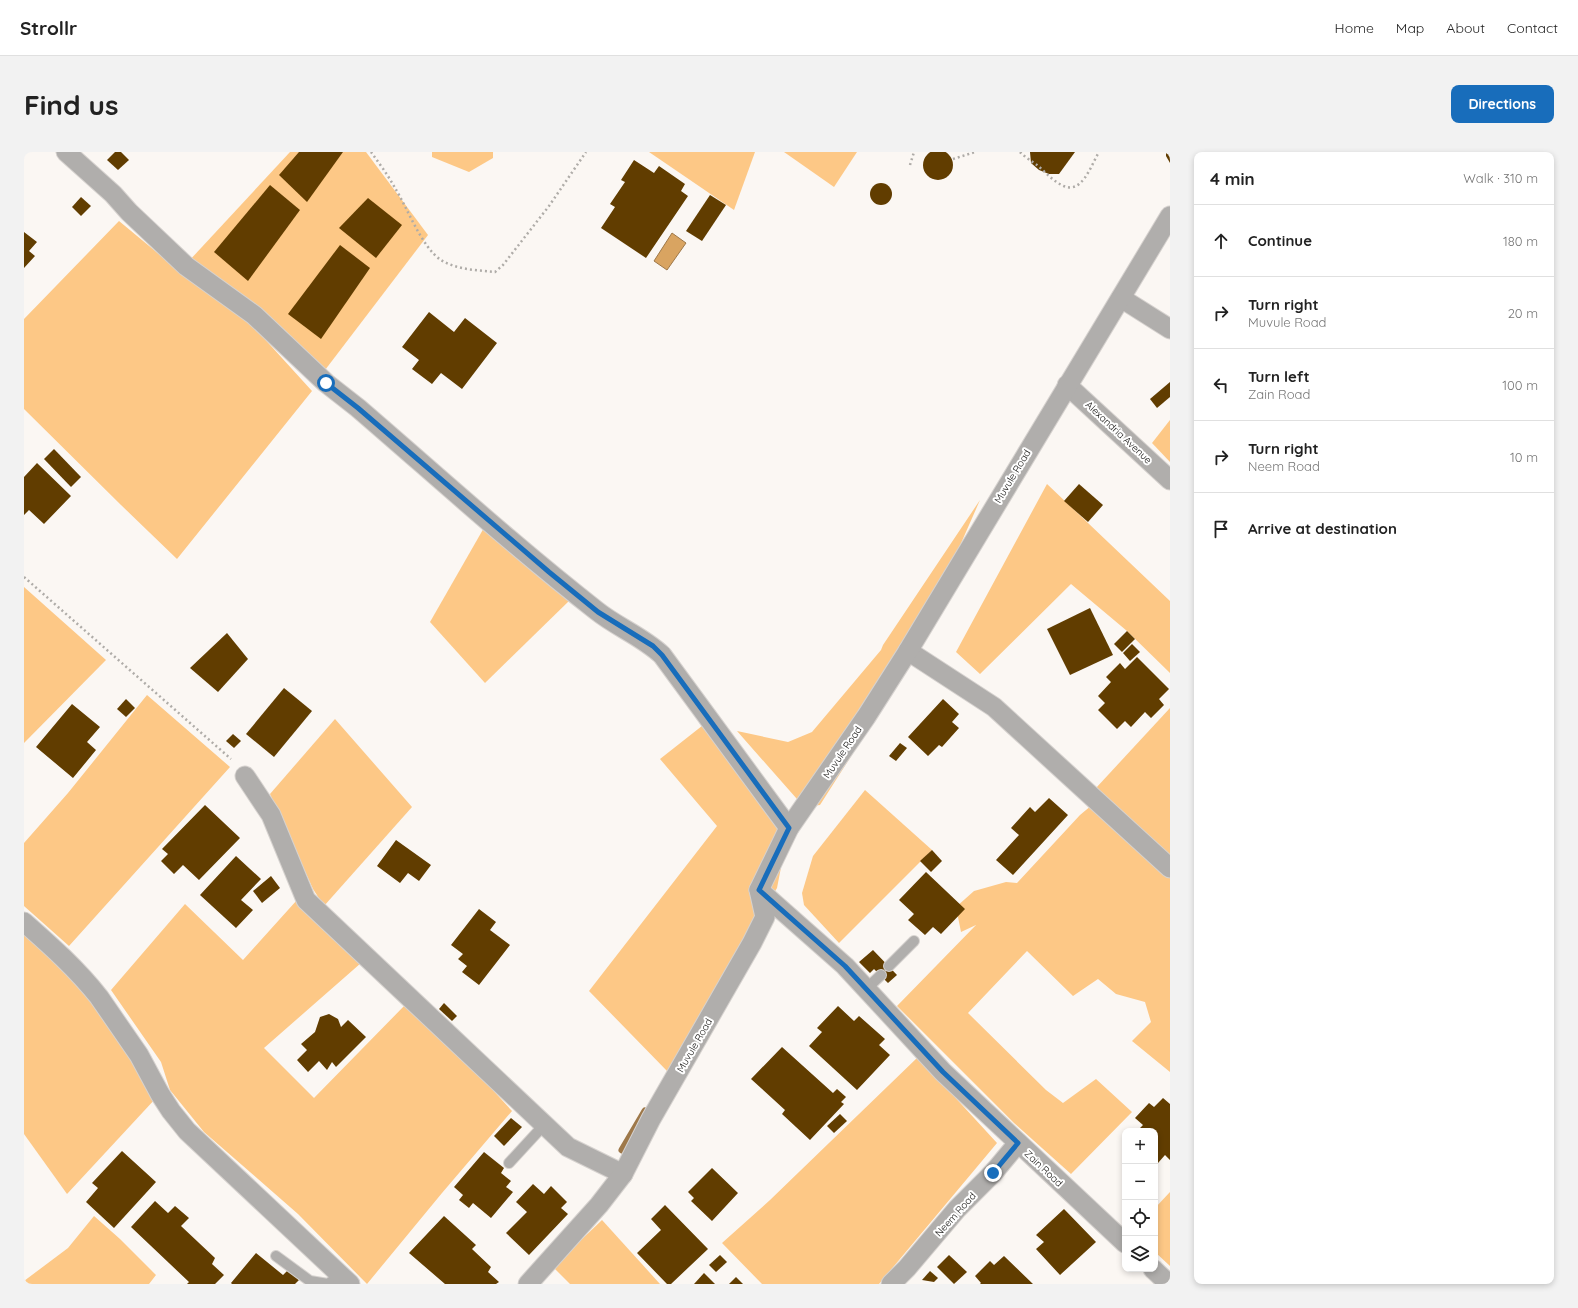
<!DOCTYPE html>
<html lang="en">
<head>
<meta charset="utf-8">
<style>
	body { margin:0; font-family:Quicksand,sans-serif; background:#f2f2f2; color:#222 }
	.controls { position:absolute; right:12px; bottom:12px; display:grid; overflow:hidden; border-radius:8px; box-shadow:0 2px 6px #0003 }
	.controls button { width:36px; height:36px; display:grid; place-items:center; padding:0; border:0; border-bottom:1px solid #e0e0e0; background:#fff; color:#222; font:20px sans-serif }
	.stop { position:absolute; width:12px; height:12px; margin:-9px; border:3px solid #186dbb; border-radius:50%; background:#fff }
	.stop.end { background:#186dbb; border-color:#fff; box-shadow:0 1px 4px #0008 }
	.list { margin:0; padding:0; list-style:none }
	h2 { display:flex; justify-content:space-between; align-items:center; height:52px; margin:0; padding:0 16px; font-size:17px }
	h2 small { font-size:13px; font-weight:400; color:#767676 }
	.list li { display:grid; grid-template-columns:26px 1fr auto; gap:12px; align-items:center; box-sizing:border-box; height:72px; padding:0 16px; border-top:1px solid #e0e0e0 }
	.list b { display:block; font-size:15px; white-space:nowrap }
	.list p { margin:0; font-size:13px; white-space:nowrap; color:#767676 }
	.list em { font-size:13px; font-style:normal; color:#767676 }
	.icon { flex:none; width:22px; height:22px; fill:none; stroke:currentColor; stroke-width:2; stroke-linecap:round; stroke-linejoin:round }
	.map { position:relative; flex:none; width:1146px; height:1132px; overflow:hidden; border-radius:8px }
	header { display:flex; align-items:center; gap:24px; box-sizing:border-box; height:56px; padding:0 20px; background:#fff; border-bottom:1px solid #e0e0e0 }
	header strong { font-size:19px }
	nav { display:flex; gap:22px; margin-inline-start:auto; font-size:14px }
	.intro { display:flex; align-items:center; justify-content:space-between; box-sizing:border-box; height:96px; padding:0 24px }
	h1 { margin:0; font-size:28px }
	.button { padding:10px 18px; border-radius:8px; background:#186dbb; color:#fff; font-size:14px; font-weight:700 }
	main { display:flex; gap:24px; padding:0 24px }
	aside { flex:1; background:#fff; border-radius:8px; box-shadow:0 2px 6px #0003 }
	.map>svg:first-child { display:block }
</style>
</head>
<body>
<header>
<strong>Strollr</strong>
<nav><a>Home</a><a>Map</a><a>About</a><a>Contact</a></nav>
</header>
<div class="intro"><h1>Find us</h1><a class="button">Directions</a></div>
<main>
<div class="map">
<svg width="1146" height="1132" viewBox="0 0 1146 1132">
	<rect width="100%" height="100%" fill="#fbf7f3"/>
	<g fill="#fdc886">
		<polygon points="266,0 342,0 404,83 298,222 164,110"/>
		<polygon points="408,0 469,0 469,6 445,20 408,5"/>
		<polygon points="625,0 731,0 710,58"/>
		<polygon points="760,0 833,0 810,35"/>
		<polygon points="95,69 165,127 228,173 288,239 153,407 97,353 0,257 0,167"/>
		<polygon points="1146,268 1146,310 1128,291"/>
		<polygon points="1023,332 1146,449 1146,521 1103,479 1047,432 956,522 932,500"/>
		<polygon points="956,348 880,521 796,653 780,655 713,579 764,590 788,580 857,498 859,493"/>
		<polygon points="461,374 546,448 461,531 406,470"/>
		<polygon points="0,435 82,508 0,591"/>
		<polygon points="123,543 206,615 45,794 0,754 0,691 44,641"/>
		<polygon points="1146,556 1146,703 1072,636"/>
		<polygon points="311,567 388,655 300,754 289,737 246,642"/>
		<polygon points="683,570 757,655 760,700 753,736 644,920 565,839 693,674 636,607"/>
		<polygon points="841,638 908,698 815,791 780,753 778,741 789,704"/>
		<polygon points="1068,653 1146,725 1146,920 1108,889 1127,870 1121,850 1092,842 1074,827 1049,844 1003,799 944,861 1022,938 1039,951 1072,927 1108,960 1047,1022 990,971 873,854 952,773 937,780 932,755 950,739 982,730 993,731 1056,663"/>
		<polygon points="273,748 337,811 240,896 290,946 382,852 456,924 488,959 418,1041 343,1132 274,1062 180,980 146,938 137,910 87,838 161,752 219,808"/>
		<polygon points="0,775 71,845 132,946 43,1042 0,982"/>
		<polygon points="894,905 973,991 855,1132 738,1132 698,1091 746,1048"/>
		<polygon points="1146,1040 1146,1114 1131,1100 1131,1056"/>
		<polygon points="70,1064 96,1087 132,1123 125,1132 0,1132 0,1129 44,1096"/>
		<polygon points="578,1068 636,1132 546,1132 529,1115"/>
	</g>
	<polygon fill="#d9a461" stroke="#9e7849" points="648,81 662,91 643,118 630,109"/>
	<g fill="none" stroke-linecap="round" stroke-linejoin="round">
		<polyline stroke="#9e7849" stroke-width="7" points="598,998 621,959"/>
	</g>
	<g fill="#613d00">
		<circle cx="914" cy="13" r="15"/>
		<polygon points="91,0 97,0 105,8 94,18 83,8"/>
		<polygon points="275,0 319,0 283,50 255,23"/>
		<polygon points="1006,0 1051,0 1035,22 1025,22 1015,18 1007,11"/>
		<polygon points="1142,0 1146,0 1146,11 1142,4"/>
		<polygon points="610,8 630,21 635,14 661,32 657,39 664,44 622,106 577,76 591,55 586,52 601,30 597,28"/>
		<circle cx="857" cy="42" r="11"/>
		<polygon points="246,33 276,58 224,129 190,100"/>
		<polygon points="686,43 702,53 678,89 662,79"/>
		<polygon points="57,45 67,54 57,64 48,55"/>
		<polygon points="344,46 378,73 352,106 315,76"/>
		<polygon points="0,80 13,90 5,99 11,104 0,116"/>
		<polygon points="316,93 346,116 297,187 264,162"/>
		<polygon points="405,160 430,180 441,166 473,191 438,237 417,221 408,232 388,217 395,208 378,195"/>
		<polygon points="1146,230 1146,245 1133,256 1126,247"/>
		<polygon points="30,297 57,325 47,335 20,307"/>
		<polygon points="13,311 47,344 20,372 5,358 0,363 0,325"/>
		<polygon points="1055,332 1079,353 1064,370 1040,349"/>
		<polygon points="1066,456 1089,503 1046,523 1023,477"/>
		<polygon points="1103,479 1111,487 1098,500 1090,492"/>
		<polygon points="203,481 224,507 194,540 166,516"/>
		<polygon points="1108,492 1116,500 1106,509 1099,501"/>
		<polygon points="1113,505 1145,537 1135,547 1140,553 1127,566 1121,560 1107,575 1101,569 1093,577 1074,558 1081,551 1074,544 1087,530 1082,525 1096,511 1101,517"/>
		<polygon points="260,536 288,559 250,605 222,582"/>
		<polygon points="102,547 111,556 102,565 93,557"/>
		<polygon points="919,547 935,562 928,570 935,576 918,595 915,593 904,604 884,585"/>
		<polygon points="48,552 76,575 63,590 72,598 49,626 12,595"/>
		<polygon points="209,582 217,589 210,596 202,589"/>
		<polygon points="876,591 883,596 872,609 865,604"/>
		<polygon points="1025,646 1044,663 989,723 972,708 995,683 987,676 1006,655 1011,660"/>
		<polygon points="181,653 216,686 175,728 159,713 150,722 137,709 144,702 138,697"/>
		<polygon points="372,688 407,713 395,729 384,721 376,731 353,714"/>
		<polygon points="908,698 918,709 907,720 896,709"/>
		<polygon points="212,704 237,727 217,748 229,758 212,776 176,743"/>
		<polygon points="902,720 941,757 917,782 909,775 901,783 884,768 890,762 875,748"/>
		<polygon points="247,724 256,736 238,751 229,739"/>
		<polygon points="455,757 472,770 466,778 486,793 455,833 438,820 443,814 434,807 439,802 427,793"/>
		<polygon points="849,798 873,823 864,831 850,817 846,821 835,810"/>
		<polygon points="420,851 433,864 428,869 415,857"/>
		<polygon points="814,854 830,869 835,864 861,887 855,893 866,903 833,938 785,894 798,880 793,876"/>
		<polygon points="305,862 314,867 317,875 324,868 342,885 312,915 308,910 303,918 295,909 284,920 273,908 283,898 277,892 291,880 296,865"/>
		<polygon points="758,895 809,941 813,937 822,945 817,950 820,952 786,988 758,962 761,958 727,927"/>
		<polygon points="1139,946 1146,952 1146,1008 1141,1003 1134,1011 1131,1009 1131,979 1115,979 1114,978 1119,973 1111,966 1125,951 1130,955"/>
		<polygon points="816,962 823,969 810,981 803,974"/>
		<polygon points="487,966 498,975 480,994 470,984"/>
		<polygon points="98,999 132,1030 90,1076 62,1050 74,1036 68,1031"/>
		<polygon points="460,1000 480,1016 477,1021 487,1029 482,1035 489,1040 467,1066 449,1051 445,1056 435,1048 439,1043 430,1035"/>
		<polygon points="688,1016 714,1041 688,1069 667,1049 670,1046 664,1040"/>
		<polygon points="509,1032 520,1042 527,1034 543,1050 537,1056 544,1062 505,1103 482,1081 503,1060 492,1050"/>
		<polygon points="131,1049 144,1061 151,1054 165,1066 157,1074 191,1106 188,1112 200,1123 191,1132 163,1132 165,1130 107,1075"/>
		<polygon points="641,1053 684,1097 647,1132 643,1132 613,1101 637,1078 627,1067"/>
		<polygon points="1040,1057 1072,1090 1036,1123 1012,1097 1020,1090 1012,1083"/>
		<polygon points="420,1064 452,1093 448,1097 467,1115 464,1120 475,1130 472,1132 421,1132 385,1101"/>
		<polygon points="232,1101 259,1123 264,1118 275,1128 271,1132 208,1132 207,1131"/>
		<polygon points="696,1103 703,1110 692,1120 685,1113"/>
		<polygon points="925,1103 943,1120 930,1132 913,1115"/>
		<polygon points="980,1104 1009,1132 956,1132 957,1131 951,1124 966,1109 970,1113"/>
		<polygon points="906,1119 914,1126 910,1130 898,1128"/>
		<polygon points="680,1121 691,1132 670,1132"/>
		<polygon points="712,1125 719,1132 705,1132"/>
	</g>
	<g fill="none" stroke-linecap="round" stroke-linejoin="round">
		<g stroke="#d6d2cf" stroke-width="12">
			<g id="lane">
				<polyline points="865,814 890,789"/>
				<polyline points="842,837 857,823"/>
				<polyline points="485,1011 520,973"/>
				<polyline points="252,1104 286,1129 304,1132 316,1123"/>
			</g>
		</g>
		<g stroke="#d6d2cf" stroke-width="21">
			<g id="street">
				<path d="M 42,0 L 89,42 L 105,60 L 162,114 L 230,163 L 302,231 L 334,256 C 413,324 491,395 573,459 C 593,475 619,485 638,503 L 765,676"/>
				<polyline points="1097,146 1146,177"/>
				<polyline points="1043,233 1146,328"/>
				<polyline points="884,499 970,555 1146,716"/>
				<polyline points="221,624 247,663 282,748 544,995 599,1022"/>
				<polyline points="735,738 821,814 919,920 1101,1091"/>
				<path d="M 0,770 C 26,793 53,817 75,845 L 115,903 L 136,942 L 147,959 L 163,979 L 326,1132"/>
				<polyline points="1129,1117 1145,1132"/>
				<polyline points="504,1132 575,1053 599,1022 627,967 728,791 741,765 735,738 765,676 842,565 884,499 1146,64"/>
				<polyline points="867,1132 883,1116 933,1057 969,1021 994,991"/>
			</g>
		</g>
		<g stroke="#afaca8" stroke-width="2.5" stroke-dasharray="2 3" stroke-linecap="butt">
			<path d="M 347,0 C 355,11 364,23 371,36 C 383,55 398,96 417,108 C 433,118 453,118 471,120 L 479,113 L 525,54 L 562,0"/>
			<path d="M 996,0 C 1001,5 1007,9 1013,13 C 1023,21 1041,44 1055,32 C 1064,25 1069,10 1075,0"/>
			<polyline points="929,7 951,0"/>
			<polyline points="886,13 890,0"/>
			<polyline points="0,425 207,607"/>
		</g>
		<use href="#lane" stroke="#b0aeac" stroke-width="10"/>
		<use href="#street" stroke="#b0aeac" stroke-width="19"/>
	</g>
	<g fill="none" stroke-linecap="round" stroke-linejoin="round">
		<polyline stroke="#186dbb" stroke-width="5" points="302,231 334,256 525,420 574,460 629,494 638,503 765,676 735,738 821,814 919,920 994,991 969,1021"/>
	</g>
	<g text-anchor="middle" stroke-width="4" stroke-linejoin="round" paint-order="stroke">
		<g font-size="10" fill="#131210" stroke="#fff">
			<text transform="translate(1095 280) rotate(43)" y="4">Alexandria Avenue</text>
			<text transform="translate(988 324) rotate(-59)" y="4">Muvule Road</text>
			<text transform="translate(818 600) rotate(-56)" y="4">Muvule Road</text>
			<text transform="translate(670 893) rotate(-60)" y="4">Muvule Road</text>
			<text transform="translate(1020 1016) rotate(43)" y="4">Zain Road</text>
			<text transform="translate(931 1062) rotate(-48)" y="4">Neem Road</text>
		</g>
	</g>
</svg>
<div class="controls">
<button>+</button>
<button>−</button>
<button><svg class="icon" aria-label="locate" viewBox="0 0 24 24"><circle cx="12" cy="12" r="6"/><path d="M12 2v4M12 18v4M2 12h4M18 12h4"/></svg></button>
<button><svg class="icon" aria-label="layers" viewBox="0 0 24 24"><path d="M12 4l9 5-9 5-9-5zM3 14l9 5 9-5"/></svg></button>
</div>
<div class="stop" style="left:302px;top:231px"></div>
<div class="stop end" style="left:969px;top:1021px"></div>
</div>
<aside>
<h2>4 min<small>Walk · 310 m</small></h2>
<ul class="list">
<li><svg class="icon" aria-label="ahead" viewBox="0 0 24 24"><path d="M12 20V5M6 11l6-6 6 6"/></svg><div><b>Continue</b></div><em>180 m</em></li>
<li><svg class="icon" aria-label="right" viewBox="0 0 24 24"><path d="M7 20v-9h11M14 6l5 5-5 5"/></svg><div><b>Turn right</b><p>Muvule Road</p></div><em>20 m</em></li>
<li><svg class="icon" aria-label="left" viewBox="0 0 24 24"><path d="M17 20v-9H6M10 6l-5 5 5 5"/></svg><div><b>Turn left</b><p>Zain Road</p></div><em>100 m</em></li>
<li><svg class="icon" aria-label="right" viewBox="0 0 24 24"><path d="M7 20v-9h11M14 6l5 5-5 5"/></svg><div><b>Turn right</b><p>Neem Road</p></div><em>10 m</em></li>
<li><svg class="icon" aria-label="arrive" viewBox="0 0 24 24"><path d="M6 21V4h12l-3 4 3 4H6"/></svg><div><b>Arrive at destination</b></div></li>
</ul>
</aside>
</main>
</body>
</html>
